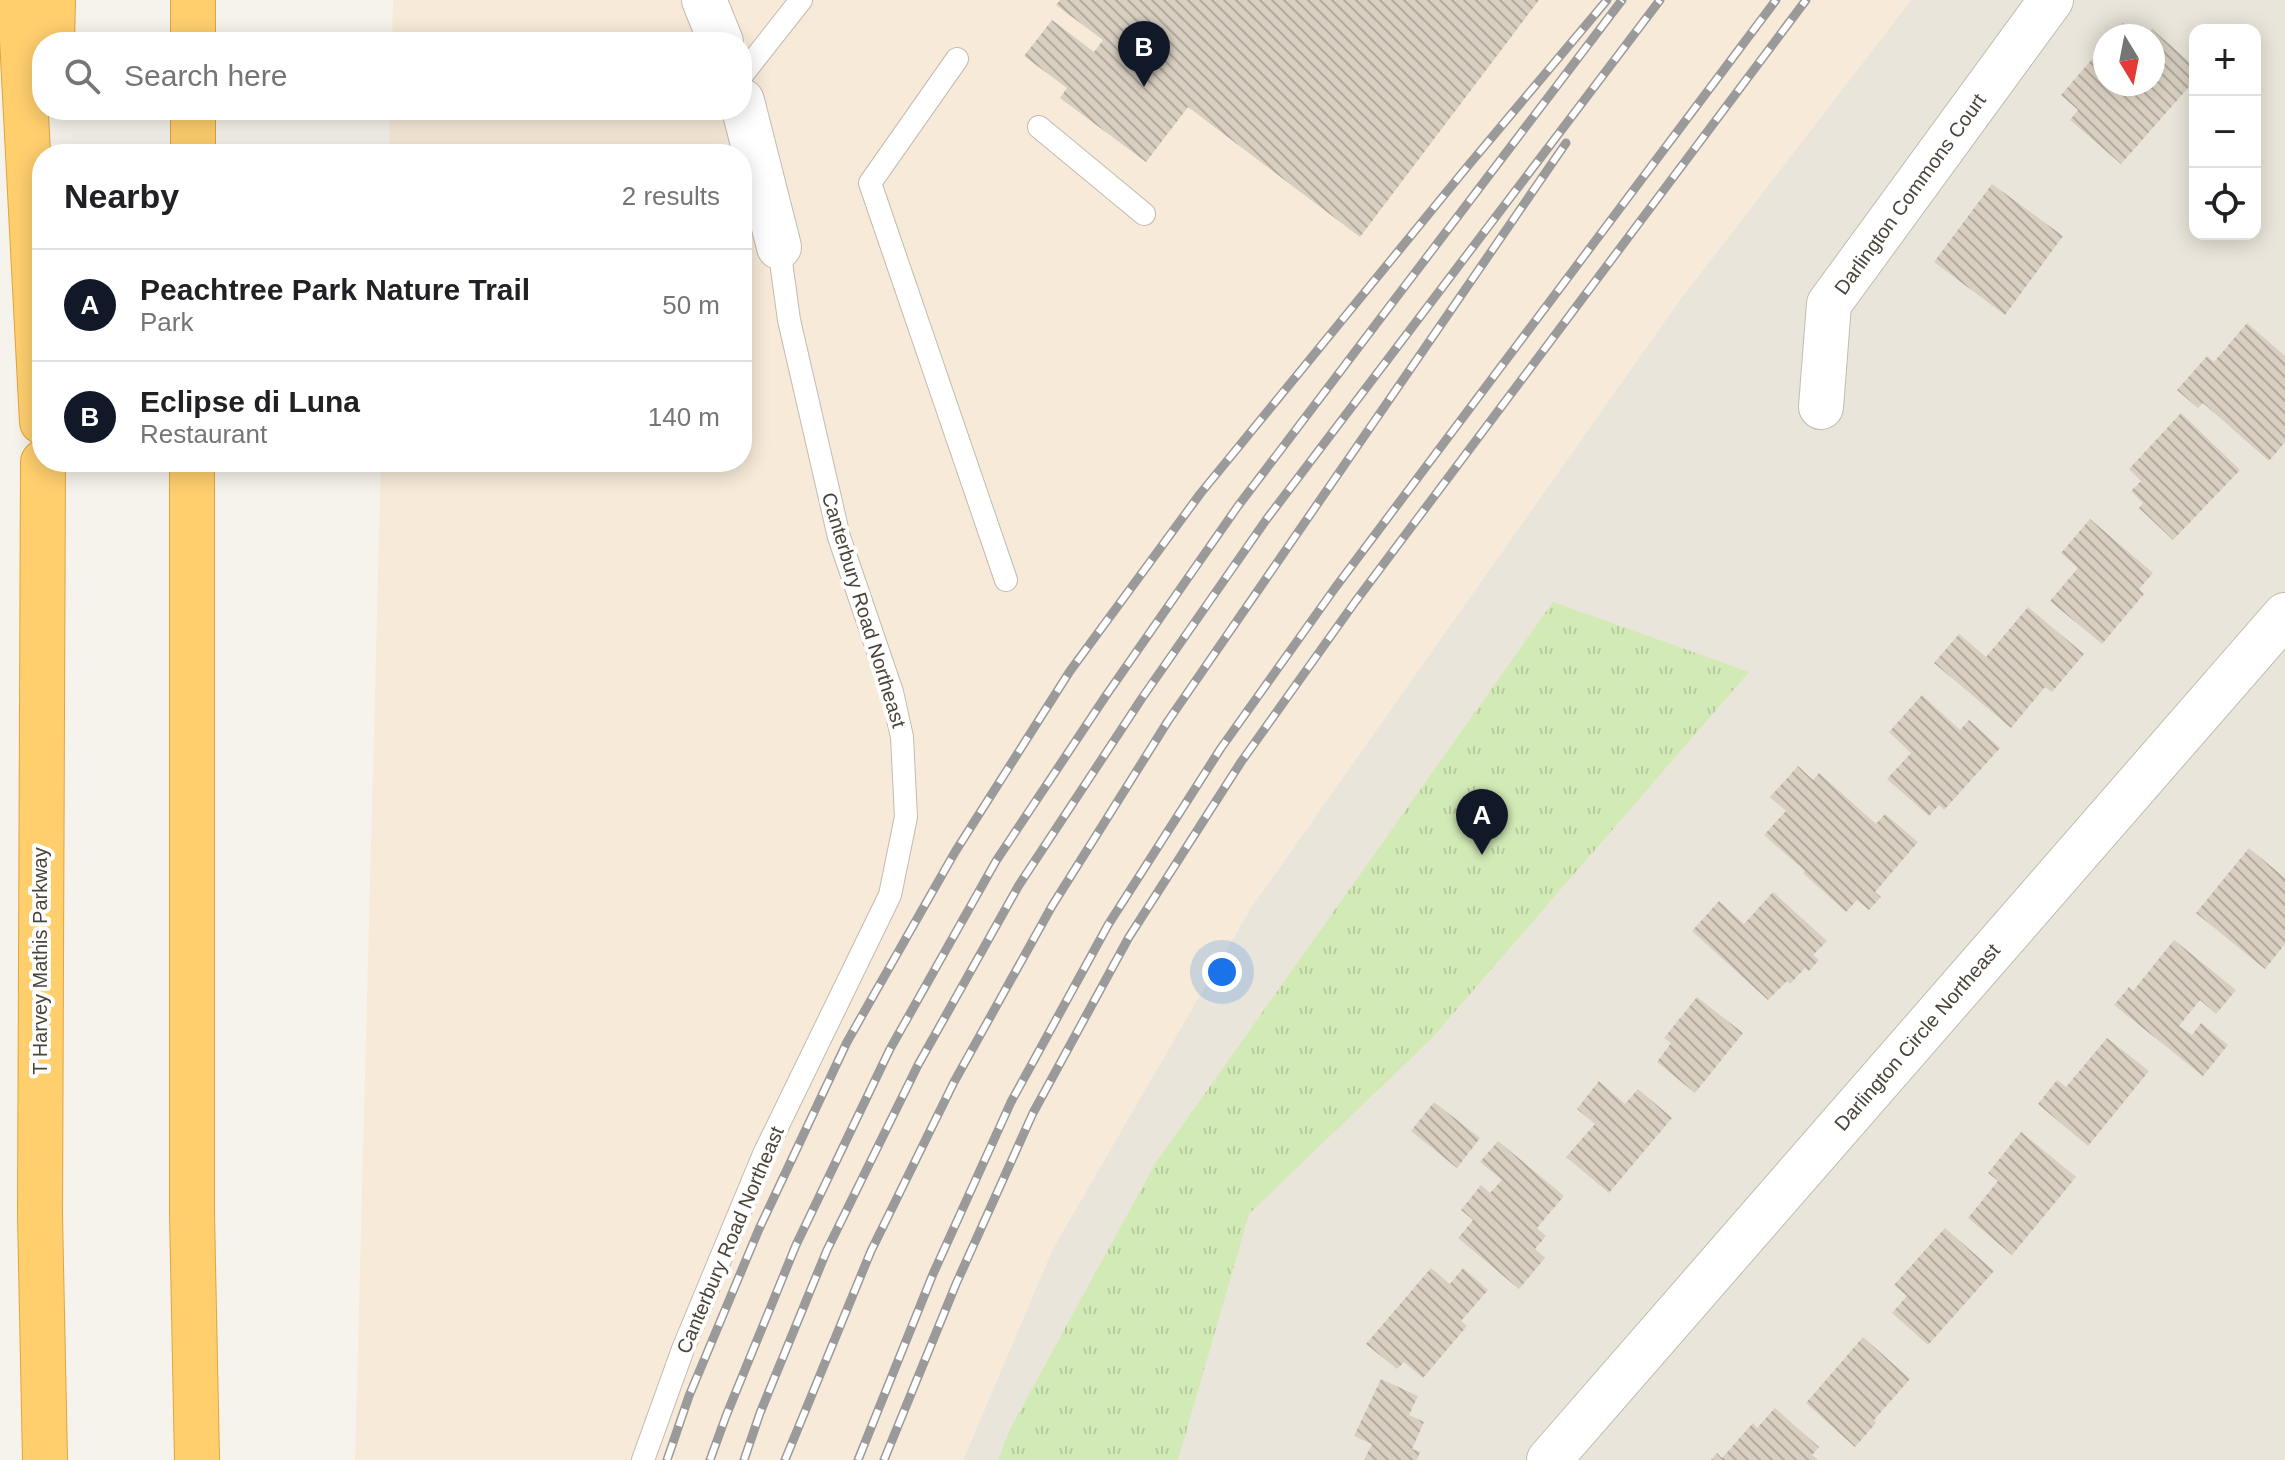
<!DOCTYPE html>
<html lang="en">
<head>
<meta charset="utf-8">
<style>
	body { margin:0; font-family:Helvetica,sans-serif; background:#f6f6f6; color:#202124 }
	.controls { position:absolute; right:24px; top:24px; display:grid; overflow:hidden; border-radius:16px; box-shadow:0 4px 20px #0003 }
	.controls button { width:72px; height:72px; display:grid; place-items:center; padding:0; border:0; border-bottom:2px solid #e0e0e0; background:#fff; color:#202124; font:40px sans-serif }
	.compass { position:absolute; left:2093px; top:24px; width:72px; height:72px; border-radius:50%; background:#fff; box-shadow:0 4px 20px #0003; rotate:170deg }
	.you { position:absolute; left:1222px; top:972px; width:28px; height:28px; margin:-20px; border:6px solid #fff; border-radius:50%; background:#1a73e8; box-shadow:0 0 0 12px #1a73e833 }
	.badge { display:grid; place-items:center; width:52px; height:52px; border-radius:50%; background:#111827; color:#fff; font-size:26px; font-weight:700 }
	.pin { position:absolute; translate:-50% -66px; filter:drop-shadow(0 2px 4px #0008) }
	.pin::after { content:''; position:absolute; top:42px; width:28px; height:24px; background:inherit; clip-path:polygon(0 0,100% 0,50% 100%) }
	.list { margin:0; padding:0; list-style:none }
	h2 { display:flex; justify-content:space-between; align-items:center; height:104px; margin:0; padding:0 32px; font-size:34px }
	h2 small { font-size:26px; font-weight:400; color:#757577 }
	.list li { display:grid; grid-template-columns:52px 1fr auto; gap:24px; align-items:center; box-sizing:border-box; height:112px; padding:0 32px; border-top:2px solid #e0e0e0 }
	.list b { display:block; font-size:30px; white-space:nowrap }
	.list p { margin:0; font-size:26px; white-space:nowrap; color:#757577 }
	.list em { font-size:26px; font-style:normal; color:#757577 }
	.icon { flex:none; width:44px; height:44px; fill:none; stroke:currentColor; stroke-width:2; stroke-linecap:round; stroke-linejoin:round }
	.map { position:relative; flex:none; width:2285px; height:1460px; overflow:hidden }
	.search { position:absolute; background:#fff; box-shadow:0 4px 20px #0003; left:32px; top:32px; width:720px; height:88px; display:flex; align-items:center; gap:20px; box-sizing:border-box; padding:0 28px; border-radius:32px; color:#757577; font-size:30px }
	.panel { position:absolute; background:#fff; box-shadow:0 4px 20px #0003; left:32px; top:144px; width:720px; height:328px; border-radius:32px }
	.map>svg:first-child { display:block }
</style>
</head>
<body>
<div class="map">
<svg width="2285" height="1460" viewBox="0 0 2285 1460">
	<defs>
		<pattern id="park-tufts" width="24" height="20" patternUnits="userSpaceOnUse" patternTransform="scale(2)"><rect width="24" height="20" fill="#d2eab5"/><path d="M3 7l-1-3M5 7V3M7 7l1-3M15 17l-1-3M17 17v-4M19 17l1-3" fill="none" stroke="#b6ca9c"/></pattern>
		<pattern id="building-back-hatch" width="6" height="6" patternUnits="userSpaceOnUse" patternTransform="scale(2)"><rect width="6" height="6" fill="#d8cfc1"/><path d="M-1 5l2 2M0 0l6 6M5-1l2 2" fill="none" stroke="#b1aa9e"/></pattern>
	</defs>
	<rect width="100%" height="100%" fill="#f6f3ec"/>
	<path fill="#eae5da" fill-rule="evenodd" d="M 1911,0 L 2285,0 L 2285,1460 L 963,1460 L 1053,1248 L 1250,909 L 1679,301 ZM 2195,30 L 2255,30 L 2255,234 L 2195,234 ZM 2105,36 L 2153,36 L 2153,84 L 2105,84 Z"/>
	<polygon fill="#f7ead8" points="393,0 1911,0 1679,301 1250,909 1053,1248 963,1460 355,1460 381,462 742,462 742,154 389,154 390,110 742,110 742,42 392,42"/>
	<polygon fill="url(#park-tufts)" points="1553,602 1749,672 1431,1039 1249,1214 1178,1460 998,1460 1010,1429 1155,1164"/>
	<g fill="url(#building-back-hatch)">
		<polygon points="1060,0 1539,0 1360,237 1188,107 1146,162 1060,98 1067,88 1024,56 1052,20 1094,52 1103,40 1056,5"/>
		<polygon points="2123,23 2137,36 2112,36"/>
		<polygon points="2152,29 2195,67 2195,80 2121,164 2070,120 2078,110 2061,95 2105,44 2105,84 2153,84 2153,36 2146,36"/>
		<polygon points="1992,184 2063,236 2005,315 1934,262"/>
		<polygon points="2247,323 2285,356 2285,442 2269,461 2203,403 2198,408 2177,390 2207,356 2214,362"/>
		<polygon points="2181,413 2240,470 2173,540 2139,508 2143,503 2131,491 2141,481 2129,469"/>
		<polygon points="2090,519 2153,573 2139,589 2144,594 2102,644 2050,601 2078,568 2061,553"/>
		<polygon points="2028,607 2084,654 2052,692 2045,687 2011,728 1934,663 1959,634 1986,657"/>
		<polygon points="1922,695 1960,730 1969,720 2000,748 1944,810 1939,805 1929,816 1887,779 1911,753 1889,732"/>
		<polygon points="1798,766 1813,780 1819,773 1876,824 1885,814 1918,842 1875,892 1881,897 1869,910 1857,900 1846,912 1803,873 1805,871 1764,835 1786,811 1770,797"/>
		<polygon points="2249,848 2285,878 2285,944 2265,969 2196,913"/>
		<polygon points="1773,892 1827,941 1813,955 1819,960 1809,971 1805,968 1790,984 1787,981 1768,1000 1692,931 1719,901 1744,924"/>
		<polygon points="2174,940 2236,990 2216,1014 2200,1000 2179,1026 2192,1035 2201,1023 2228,1045 2203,1076 2114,1005 2129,987 2133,991"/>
		<polygon points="1697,997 1743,1033 1695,1093 1657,1062 1671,1043 1664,1038"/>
		<polygon points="2107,1038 2149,1071 2088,1146 2038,1104 2057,1080 2066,1087"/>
		<polygon points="1599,1081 1625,1104 1638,1089 1672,1118 1609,1193 1566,1157 1595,1124 1577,1109"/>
		<polygon points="1434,1102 1480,1138 1457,1168 1411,1131"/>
		<polygon points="2021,1132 2076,1177 2012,1255 1968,1218 1998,1181 1988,1173"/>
		<polygon points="1498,1141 1564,1196 1537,1228 1546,1236 1535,1249 1545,1258 1519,1289 1458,1238 1473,1220 1461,1210 1481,1185 1490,1193 1502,1180 1480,1162"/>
		<polygon points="1945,1228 1994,1271 1928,1345 1892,1313 1907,1296 1894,1285"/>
		<polygon points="1431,1268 1450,1284 1463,1268 1488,1290 1461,1321 1467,1326 1423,1378 1404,1362 1397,1369 1366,1344"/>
		<polygon points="1863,1337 1910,1379 1874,1420 1876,1423 1855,1447 1806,1403"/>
		<polygon points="1381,1379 1418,1396 1409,1415 1424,1422 1412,1449 1420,1452 1417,1460 1364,1460 1372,1444 1354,1436"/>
		<polygon points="1775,1408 1819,1447 1812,1455 1818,1460 1711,1460 1717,1453 1722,1458 1753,1423 1757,1428"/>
	</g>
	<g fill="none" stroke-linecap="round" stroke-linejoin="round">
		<g stroke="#c2bbae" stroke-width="24">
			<g id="lane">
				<polyline points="957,59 870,183 1006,580"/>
				<polyline points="742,75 801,0"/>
				<polyline points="1039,127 1144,214"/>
				<polyline points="643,1460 683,1349 764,1154 890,895 906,817 902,737 892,692 839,537 789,320 779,247"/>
			</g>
		</g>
		<g stroke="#c2bbae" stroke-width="46">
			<g id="street">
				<polyline points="704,0 721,42"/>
				<polyline points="742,101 779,247"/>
				<polyline points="1821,407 1829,304 2051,0"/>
				<polyline points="1549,1460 2285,615"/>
			</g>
		</g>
		<g stroke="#e0a43c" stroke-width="46">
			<g id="highway">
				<polyline points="20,0 42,422"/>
				<polyline points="52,42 53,0"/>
				<polyline points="193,42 193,0"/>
				<polyline points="193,154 193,110"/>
				<polyline points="43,462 40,1215 45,1460"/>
				<polyline points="192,462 192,1214 197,1460"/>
			</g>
		</g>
		<use href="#lane" stroke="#fff" stroke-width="22"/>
		<use href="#street" stroke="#fff" stroke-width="44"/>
		<use href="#highway" stroke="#ffcf6e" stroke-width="44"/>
		<g stroke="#9a9a9a" stroke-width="9">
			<g id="rail">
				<polyline points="667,1460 689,1396 759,1229 847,1042 955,852 1070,671 1200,494 1467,167 1607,0"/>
				<polyline points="710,1460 726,1416 796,1245 890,1049 996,861 1105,697 1238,506 1622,0"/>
				<polyline points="744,1460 760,1413 827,1250 918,1065 1019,885 1142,698 1266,520 1660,0"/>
				<polyline points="785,1460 871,1251 954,1082 1052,906 1168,721 1566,143"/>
				<polyline points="858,1460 933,1274 1011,1102 1108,925 1221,748 1335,588 1776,0"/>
				<polyline points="884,1460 956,1284 1033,1113 1129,937 1241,762 1355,602 1806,0"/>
			</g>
		</g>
		<use href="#rail" stroke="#fff" stroke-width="6" stroke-dasharray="18" stroke-linecap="butt"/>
	</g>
	<g text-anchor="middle" stroke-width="8" stroke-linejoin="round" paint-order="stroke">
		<g font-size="20" fill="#4b4439" stroke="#fff">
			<text transform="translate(1910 194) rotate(-54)" y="7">Darlington Commons Court</text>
			<text transform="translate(864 610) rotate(73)" y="7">Canterbury Road Northeast</text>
			<text transform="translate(40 961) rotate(-90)" y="7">T Harvey Mathis Parkway</text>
			<text transform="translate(1917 1037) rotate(-49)" y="7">Darlington Circle Northeast</text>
			<text transform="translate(730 1240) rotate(-67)" y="7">Canterbury Road Northeast</text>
		</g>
	</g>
</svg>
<div class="controls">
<button>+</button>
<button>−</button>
<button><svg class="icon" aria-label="locate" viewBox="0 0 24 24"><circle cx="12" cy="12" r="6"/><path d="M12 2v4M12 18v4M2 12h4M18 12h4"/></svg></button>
</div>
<svg class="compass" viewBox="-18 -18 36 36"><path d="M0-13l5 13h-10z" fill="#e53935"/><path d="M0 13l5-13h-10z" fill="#757577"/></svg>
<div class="you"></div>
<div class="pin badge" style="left:1482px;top:855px">A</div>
<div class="pin badge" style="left:1144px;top:87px">B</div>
<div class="search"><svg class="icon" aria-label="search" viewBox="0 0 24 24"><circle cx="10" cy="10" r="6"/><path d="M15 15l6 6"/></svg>Search here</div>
<section class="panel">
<h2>Nearby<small>2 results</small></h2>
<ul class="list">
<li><span class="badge">A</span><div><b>Peachtree Park Nature Trail</b><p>Park</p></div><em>50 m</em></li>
<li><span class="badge">B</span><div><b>Eclipse di Luna</b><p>Restaurant</p></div><em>140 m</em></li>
</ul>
</section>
</div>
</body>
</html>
